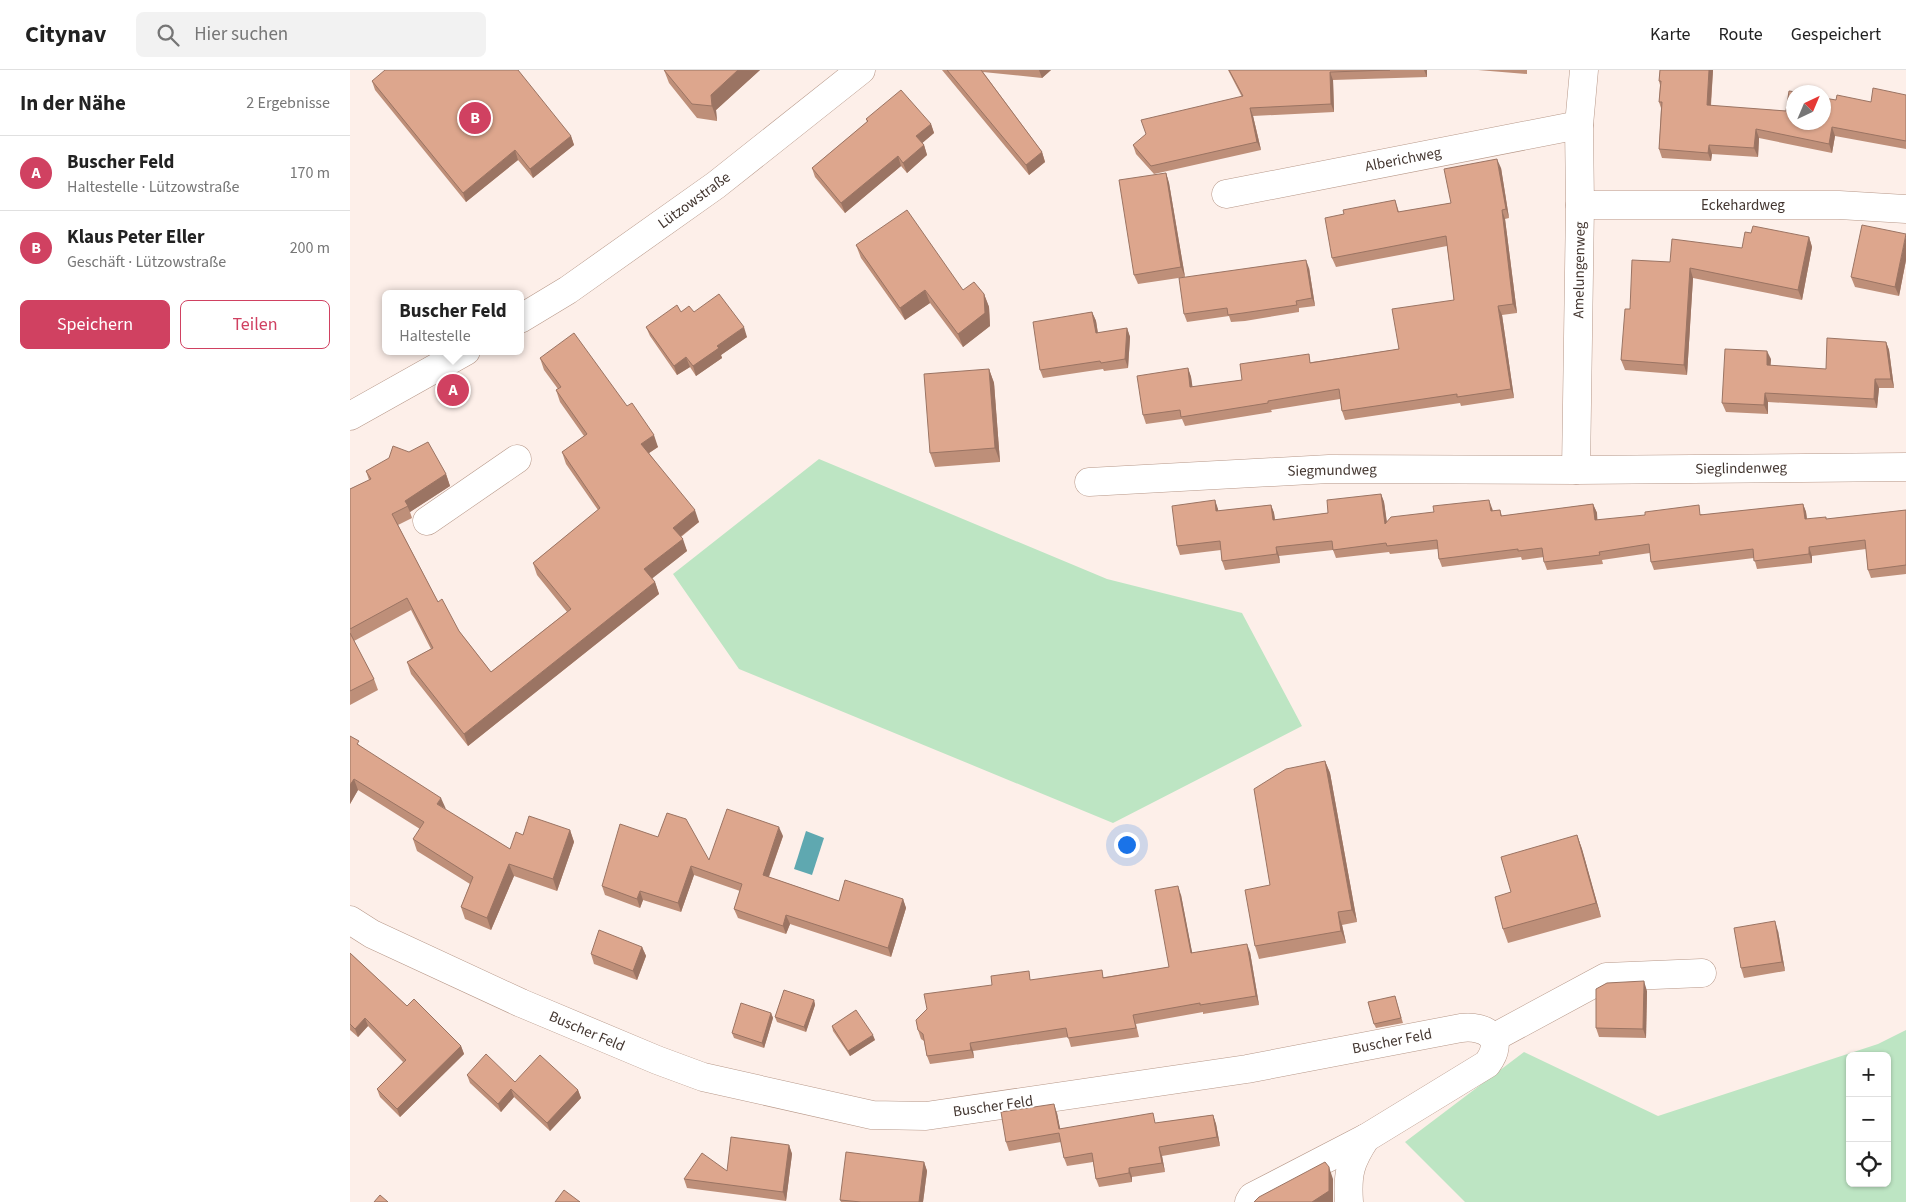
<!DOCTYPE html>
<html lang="de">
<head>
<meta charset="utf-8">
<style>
	body { margin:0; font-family:"Source Sans 3",sans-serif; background:#f2f2f2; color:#222 }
	.controls { position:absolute; right:15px; bottom:15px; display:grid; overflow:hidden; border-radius:8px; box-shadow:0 1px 4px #0004 }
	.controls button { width:45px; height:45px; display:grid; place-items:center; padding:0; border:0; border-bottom:1px solid #e0e0e0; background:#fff; color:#222; font:25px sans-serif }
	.compass { position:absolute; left:1436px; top:15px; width:45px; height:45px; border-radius:50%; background:#fff; box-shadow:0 1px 4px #0004; rotate:44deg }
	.you { position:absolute; left:776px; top:774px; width:18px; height:18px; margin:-12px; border:4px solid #fff; border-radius:50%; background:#1a73e8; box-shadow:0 0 0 8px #1a73e833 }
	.badge { display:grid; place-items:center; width:32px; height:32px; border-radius:50%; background:#d04161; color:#fff; font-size:16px; font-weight:700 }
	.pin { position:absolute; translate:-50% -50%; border:2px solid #fff; box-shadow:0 1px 5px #0006 }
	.popup { position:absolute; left:32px; top:220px; width:142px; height:65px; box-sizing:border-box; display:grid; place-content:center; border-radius:8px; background:#fff; filter:drop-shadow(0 1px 4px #0005); font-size:16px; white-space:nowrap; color:#767676 }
	.popup b { font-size:19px; color:#222 }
	.popup::after { content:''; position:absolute; left:50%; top:100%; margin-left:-10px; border:10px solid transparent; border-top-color:#fff }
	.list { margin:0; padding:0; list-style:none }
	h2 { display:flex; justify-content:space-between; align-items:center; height:65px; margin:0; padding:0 20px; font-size:21px }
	h2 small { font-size:16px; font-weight:400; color:#767676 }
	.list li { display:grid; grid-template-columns:32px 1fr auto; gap:15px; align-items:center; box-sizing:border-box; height:75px; padding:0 20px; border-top:1px solid #e0e0e0 }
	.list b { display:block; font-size:19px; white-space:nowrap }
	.list p { margin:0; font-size:16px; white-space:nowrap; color:#767676 }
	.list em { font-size:16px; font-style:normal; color:#767676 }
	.actions { display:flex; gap:10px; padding:15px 20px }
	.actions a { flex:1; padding:11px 0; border:1px solid #d04161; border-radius:8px; text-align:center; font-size:18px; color:#d04161 }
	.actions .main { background:#d04161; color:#fff }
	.icon { flex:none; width:28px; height:28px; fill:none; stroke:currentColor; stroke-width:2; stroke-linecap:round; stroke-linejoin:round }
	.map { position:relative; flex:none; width:1556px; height:1132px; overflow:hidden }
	header { display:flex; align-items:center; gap:30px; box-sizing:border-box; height:70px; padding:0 25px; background:#fff; border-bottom:1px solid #e0e0e0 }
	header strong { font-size:24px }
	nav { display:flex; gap:28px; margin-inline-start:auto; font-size:18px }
	.search { width:350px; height:45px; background:#f2f2f2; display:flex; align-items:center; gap:12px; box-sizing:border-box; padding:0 18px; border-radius:8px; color:#767676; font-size:19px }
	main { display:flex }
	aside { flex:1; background:#fff }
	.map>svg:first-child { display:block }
</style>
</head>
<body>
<header>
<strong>Citynav</strong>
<div class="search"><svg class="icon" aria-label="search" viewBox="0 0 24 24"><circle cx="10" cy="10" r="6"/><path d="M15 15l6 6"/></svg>Hier suchen</div>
<nav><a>Karte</a><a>Route</a><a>Gespeichert</a></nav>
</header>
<main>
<aside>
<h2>In der Nähe<small>2 Ergebnisse</small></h2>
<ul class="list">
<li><span class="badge">A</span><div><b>Buscher Feld</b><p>Haltestelle · Lützowstraße</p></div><em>170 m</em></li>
<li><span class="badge">B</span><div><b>Klaus Peter Eller</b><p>Geschäft · Lützowstraße</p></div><em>200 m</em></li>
</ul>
<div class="actions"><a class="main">Speichern</a><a>Teilen</a></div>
</aside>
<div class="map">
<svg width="1556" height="1132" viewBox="0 0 1556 1132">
	<rect width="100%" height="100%" fill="#fdefe9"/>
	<g fill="#bde5c3" fill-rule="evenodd">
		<polygon points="469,389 757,509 892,543 952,656 763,753 389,599 323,504"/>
		<path d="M 1556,960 L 1556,1132 L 1115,1132 L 1055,1072 L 1174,982 L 1308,1046 L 1528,974 ZM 1500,986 L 1537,986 L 1537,1113 L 1500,1113 Z"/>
	</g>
	<polygon fill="#5fa8b0" points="456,761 474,768 462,805 444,799"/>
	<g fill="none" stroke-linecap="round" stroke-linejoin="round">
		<g stroke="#b79889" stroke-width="29">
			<g id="minor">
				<polyline points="876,124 1229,55"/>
				<polyline points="1230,135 1489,135 1556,139"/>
				<polyline points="170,249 218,220 366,115 511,0"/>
				<polyline points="0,346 116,281"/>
				<polyline points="1226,400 1230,135 1229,55 1234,0"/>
				<polyline points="739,412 979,399 1226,400 1556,397"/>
				<polyline points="77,451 167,389"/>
				<path d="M 0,850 L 22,864 L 171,933 L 307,990 L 353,1007 L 522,1045 L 576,1046 L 897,999 L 1111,958 C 1137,955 1156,969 1137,994 L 1016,1068 C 1000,1092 997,1104 999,1132"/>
				<polyline points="1143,968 1256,907 1352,903"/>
				<polyline points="899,1132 902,1127 1016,1068"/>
			</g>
		</g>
		<use href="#minor" stroke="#fff" stroke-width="28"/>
	</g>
	<g fill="#be8f79">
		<polygon points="314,0 410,0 366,40 367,51 347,48 319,13"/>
		<polygon points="592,0 701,0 692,8 633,2 692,82 695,92 679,105"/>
		<polygon points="878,0 1077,0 1077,7 983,10 984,42 903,46 911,80 804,104 786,84 783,75 892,27"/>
		<polygon points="1128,0 1177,0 1177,4"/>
		<polygon points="1310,0 1363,0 1361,36 1436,41 1486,30 1521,32 1556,25 1556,79 1485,66 1482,83 1409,68 1408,87 1362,84 1361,91 1312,88 1309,79 1311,38 1309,32 1310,15 1309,11"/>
		<polygon points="22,11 221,66 224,75 183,108 168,90 116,132 25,20"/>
		<polygon points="516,49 581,54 584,63 572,73 574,75 577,85 557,103 551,96 495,143 465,107 462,98 517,52"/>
		<polygon points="1151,98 1159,148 1155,149 1167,243 1152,245 1164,328 1111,336 1110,333 995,350 992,341 990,329 921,340 922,342 835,356 832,349 796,354 793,345 838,298 841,307 842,317 892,310 962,292 1049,279 1104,230 1097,176 986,197 982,188 994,144 1045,130 1049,142 1101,133"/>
		<polygon points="816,103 819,113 835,207 788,214 784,205"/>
		<polygon points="1401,163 1459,167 1462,177 1452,230 1343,208 1337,305 1275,300 1271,290 1280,239 1320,192 1392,178"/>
		<polygon points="506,175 613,220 634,224 639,237 640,256 613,277 580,233 555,250 511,188"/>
		<polygon points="1556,190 1549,226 1505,217 1501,207"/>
		<polygon points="959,198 965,236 949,238 949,242 895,251 881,252 879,246 837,252 834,244"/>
		<polygon points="331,242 344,242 397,267 371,285 372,288 346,306 340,297 327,305 300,266 296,257"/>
		<polygon points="742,242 746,251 748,263 777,258 780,267 778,298 754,301 753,299 693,308 690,300"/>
		<polygon points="1536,272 1539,280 1544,318 1529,318 1527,338 1418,332 1418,344 1376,342 1372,333 1421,289 1420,296 1476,299"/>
		<polygon points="190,288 277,336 308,377 299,383 349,452 331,467 337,481 302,508 305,512 309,524 118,676 61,604 57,592 81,579 61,540 4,571 24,609 28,620 0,635 0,419 19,410 16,401 96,404 100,416 60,442 62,448 48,455 88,532 109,561 141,602 217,542 187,505 183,493 248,440 216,394 212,382 234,366 210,332 206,320 208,319 194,300"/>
		<polygon points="639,299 644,313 650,392 585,397 580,383"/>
		<polygon points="1031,424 1034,432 1037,452 1142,438 1143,441 1150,440 1152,446 1243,434 1247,443 1247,450 1352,444 1353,445 1453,434 1456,442 1457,449 1477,449 1556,440 1556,504 1521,508 1518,500 1516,479 1462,486 1462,493 1407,499 1404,488 1304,500 1301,492 1300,483 1252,490 1253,494 1197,500 1194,492 1194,487 1172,490 1171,487 1092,497 1089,489 1088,479 1040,484 1039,482 986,488 983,480 929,486 930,493 875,500 872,491 871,480 830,485 827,476 865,430 868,441 921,435 924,443 925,450 978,443"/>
		<polygon points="0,666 10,676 96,740 160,779 173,765 220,760 224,772 207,821 164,806 141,860 115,849 111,837 120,814 67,781 63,769 70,759 8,720 0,734"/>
		<polygon points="975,691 980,703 1007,852 992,855 996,873 909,889 905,876 920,815"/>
		<polygon points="1227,765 1232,779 1251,847 1158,873 1153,859 1161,822"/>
		<polygon points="433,766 419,807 489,831 553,829 556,838 541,887 440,854 436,864 388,848 384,839 390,821 344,805 331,842 293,830 290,838 255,825 252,816 359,790"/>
		<polygon points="831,825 842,883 900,882 909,935 853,944 853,942 786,954 789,967 721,977 718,967 623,981 624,988 580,994 577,986 574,971 571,969 568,960 682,910 755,907 819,897"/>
		<polygon points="1428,861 1435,901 1394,908 1391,898"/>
		<polygon points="292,877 296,886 287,910 244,894 241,884"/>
		<polygon points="0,883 57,936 111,976 114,984 50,1047 30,1027 27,1019 53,992 18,956 8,967 0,960"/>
		<polygon points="1297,921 1296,968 1249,967 1246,958"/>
		<polygon points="1045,926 1053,953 1026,958 1024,954"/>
		<polygon points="464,930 465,935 456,962 427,952 425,947"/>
		<polygon points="421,943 423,948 414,978 384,968 382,963"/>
		<polygon points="482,956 525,970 500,986 483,961"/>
		<polygon points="117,1005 228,1020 231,1028 200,1061 164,1027 151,1042 120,1013"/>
		<polygon points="707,1043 710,1059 807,1053 863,1045 866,1054 870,1076 812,1086 815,1102 782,1107 782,1112 749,1117 746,1109 743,1092 717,1096 714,1088 711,1072 659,1081 656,1072"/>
		<polygon points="439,1075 442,1084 436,1131 337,1118 334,1109 377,1101"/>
		<polygon points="574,1092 577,1101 573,1132 491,1132 490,1130"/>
	</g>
	<g fill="#9b7463">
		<polygon points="388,0 410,0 366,40 367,51 362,36 361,25"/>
		<polygon points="689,0 701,0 692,8"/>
		<polygon points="1074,0 1077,0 1077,7"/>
		<polygon points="1359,0 1363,0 1360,44 1357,35"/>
		<polygon points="980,2 983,10 984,42 981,34"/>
		<polygon points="900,38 903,46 911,80 907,72"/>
		<polygon points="581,54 584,63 570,75 566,66"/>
		<polygon points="1482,57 1485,66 1482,83 1479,74"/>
		<polygon points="1406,59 1409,68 1408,87 1404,78"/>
		<polygon points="221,66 224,75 183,108 180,99"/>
		<polygon points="574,75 577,85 557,103 553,93"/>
		<polygon points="1359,75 1362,84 1361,91 1358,83"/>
		<polygon points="165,80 168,90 116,132 113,123"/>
		<polygon points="692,82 695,92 679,105 676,95"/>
		<polygon points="548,86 551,96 495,143 491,133"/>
		<polygon points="1147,89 1151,98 1159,148 1156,139"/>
		<polygon points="816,103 819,113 835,207 831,197"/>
		<polygon points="1152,140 1155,149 1167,243 1163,234"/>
		<polygon points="1556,164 1556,190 1549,226 1545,217"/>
		<polygon points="1459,167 1462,177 1452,230 1448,220"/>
		<polygon points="956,190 959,198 965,236 962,228"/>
		<polygon points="1340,198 1343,208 1337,305 1334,295"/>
		<polygon points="575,220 580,233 555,250 550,238"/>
		<polygon points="634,224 639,237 640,256 613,277 608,264"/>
		<polygon points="1148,236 1152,245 1164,328 1161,319"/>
		<polygon points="742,242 746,251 749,271 746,263"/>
		<polygon points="394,257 397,267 371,285 372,288 346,306 343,296 367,276"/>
		<polygon points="777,258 780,267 778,298 775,289"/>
		<polygon points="1536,272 1539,280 1544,318 1541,309"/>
		<polygon points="1417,281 1421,289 1420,304 1417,295"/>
		<polygon points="336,287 340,297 327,305 324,296"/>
		<polygon points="838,298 841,307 844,326 840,317"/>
		<polygon points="639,299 644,313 650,392 645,378"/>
		<polygon points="1525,309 1529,318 1527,338 1524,329"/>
		<polygon points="1415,323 1418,332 1418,344 1414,335"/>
		<polygon points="304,365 308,377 296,385 291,374"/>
		<polygon points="96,404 100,416 60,442 55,431"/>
		<polygon points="1031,424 1034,432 1038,462 1035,454"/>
		<polygon points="865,430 868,439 869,450 866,441"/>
		<polygon points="1139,430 1142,438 1144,450 1141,441"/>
		<polygon points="1243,434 1247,443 1248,459 1245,450"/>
		<polygon points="1453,434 1456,442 1458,458 1455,449"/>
		<polygon points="921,435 924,443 926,458 923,450"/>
		<polygon points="345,440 349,452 327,469 323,458"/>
		<polygon points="333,469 337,481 299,511 294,499"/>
		<polygon points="926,477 929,486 930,493 927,484"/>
		<polygon points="1459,477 1462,486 1462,493 1459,484"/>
		<polygon points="305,512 309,524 118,676 114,664"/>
		<polygon points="975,691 980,703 1007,852 1002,840"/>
		<polygon points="4,709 8,720 0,734 0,715"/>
		<polygon points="91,728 96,739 87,734"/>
		<polygon points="429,757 433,766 416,814 413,805"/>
		<polygon points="220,760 224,772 207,821 203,809"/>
		<polygon points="1227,765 1232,779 1251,847 1246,833"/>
		<polygon points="159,794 164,806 141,860 137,848"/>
		<polygon points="341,796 344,805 331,842 328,833"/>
		<polygon points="828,816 831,825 844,892 841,883"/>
		<polygon points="290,821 293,830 290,838 287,829"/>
		<polygon points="553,829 556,838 541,887 538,878"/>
		<polygon points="988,842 992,855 996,873 991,861"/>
		<polygon points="436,845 440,854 436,864 433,856"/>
		<polygon points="1425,851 1428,861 1435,901 1432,892"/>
		<polygon points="897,874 900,882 909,935 906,926"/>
		<polygon points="292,877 296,886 287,910 283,901"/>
		<polygon points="1294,911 1297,921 1296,968 1293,959"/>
		<polygon points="464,930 465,935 456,962 454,957"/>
		<polygon points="421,943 423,948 414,978 412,973"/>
		<polygon points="15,948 18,956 8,967 5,959"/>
		<polygon points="523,965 525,970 500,986 498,981"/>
		<polygon points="620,973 623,981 624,988 621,980"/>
		<polygon points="111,976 114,984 50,1047 47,1039"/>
		<polygon points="161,1019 164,1027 151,1042 148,1034"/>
		<polygon points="228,1020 231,1028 200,1061 197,1053"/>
		<polygon points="704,1034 707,1043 712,1068 709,1059"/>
		<polygon points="863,1045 866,1054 870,1076 867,1067"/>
		<polygon points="439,1075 442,1084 436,1131 433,1122"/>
		<polygon points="809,1077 812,1086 815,1102 812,1093"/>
		<polygon points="574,1092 577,1101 573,1132 569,1132"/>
		<polygon points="979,1097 983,1109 983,1132 962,1132"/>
		<polygon points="779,1098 782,1107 782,1112 779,1103"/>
	</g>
	<g fill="#dda68d" stroke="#9b7463">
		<polygon points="35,0 168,0 221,66 180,99 165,80 113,123 22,11"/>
		<polygon points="314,0 388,0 361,25 362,36 342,34"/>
		<polygon points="597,0 631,0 692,82 676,95"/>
		<polygon points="879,0 1040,0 980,2 981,34 900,38 907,72 801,96 783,75 796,64 791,50 893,26"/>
		<polygon points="1310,0 1359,0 1357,35 1436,41 1439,21 1446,22 1444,22 1444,52 1474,52 1474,28 1486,30 1487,25 1521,32 1523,18 1556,25 1556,71 1482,57 1479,74 1406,59 1404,78 1359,75 1358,83 1309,79 1312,32 1309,32 1311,11 1309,11"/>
		<polygon points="551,20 581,54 566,66 574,75 553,93 548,86 491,133 462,98 518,51 516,49"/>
		<polygon points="1147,89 1156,139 1152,140 1163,234 1148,236 1161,319 1107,327 1107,324 992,341 989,319 918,331 918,333 831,347 830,340 793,345 787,306 838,298 840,317 892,310 890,294 959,284 960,293 1049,279 1042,239 1104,230 1096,166 982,188 975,148 994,144 993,140 1045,130 1048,142 1101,133 1094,99"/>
		<polygon points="816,103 831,197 784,205 769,110"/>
		<polygon points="557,140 613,220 624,212 634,224 635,243 608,264 575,220 550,238 506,175"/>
		<polygon points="1512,155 1556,164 1545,217 1501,207"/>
		<polygon points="1403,156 1459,167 1448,220 1340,198 1334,295 1271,290 1275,239 1280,239 1282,190 1320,192 1322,169 1392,178 1395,162 1401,163"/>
		<polygon points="956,190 962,228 946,231 947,235 893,243 878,245 877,238 834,244 829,208"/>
		<polygon points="369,224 394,257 367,276 369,278 343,296 336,287 324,296 296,257 327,235 331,242 339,236 344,242"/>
		<polygon points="742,242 746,263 777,258 775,289 751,293 750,291 690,300 683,252"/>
		<polygon points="224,263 277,336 282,333 304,365 291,374 345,440 323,458 333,469 294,499 305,512 114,664 57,592 83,578 57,528 0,559 0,419 21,409 16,401 39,388 43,376 59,382 78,372 96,404 55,431 58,436 42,444 88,532 92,529 109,561 141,602 221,539 183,493 250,438 212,382 237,364 206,320 211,317 190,288"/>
		<polygon points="1477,268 1536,272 1541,309 1525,309 1524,329 1415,323 1414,335 1372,333 1375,279 1417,281 1417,295 1476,299"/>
		<polygon points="639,299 645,378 580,383 574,304"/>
		<polygon points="1031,424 1035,454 1041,447 1084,442 1083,436 1139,430 1141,441 1150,440 1151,446 1243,434 1245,450 1295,445 1295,442 1349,435 1350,445 1453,434 1455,449 1476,447 1476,449 1556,440 1556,495 1518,500 1515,470 1459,477 1459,484 1404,491 1403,479 1301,492 1299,474 1249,482 1250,485 1194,492 1192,478 1168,481 1168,479 1089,489 1087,470 1037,476 1036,473 983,480 982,471 926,477 927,484 872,491 870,471 827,476 822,436 865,430 866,441 921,435 923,450 978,443 977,430"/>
		<polygon points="0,563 24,609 0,621"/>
		<polygon points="0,666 9,671 7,674 91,728 87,734 160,779 166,762 173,765 179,746 220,760 203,809 159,794 137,848 111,837 123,807 63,769 74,752 4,709 0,715"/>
		<polygon points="975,691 1002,840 988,842 991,861 905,876 895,820 920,815 904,719 936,699"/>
		<polygon points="377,739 429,757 413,805 489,831 495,810 553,829 538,878 436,845 433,856 384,839 392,814 341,796 328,833 290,821 287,829 252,816 270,754 308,767 317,743 336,749 359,790"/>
		<polygon points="1227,765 1246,833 1153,859 1145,827 1161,822 1151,787"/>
		<polygon points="828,816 841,883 897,874 906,926 850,935 850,933 783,945 786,958 718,968 716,958 620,973 621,980 577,986 573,964 568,960 566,950 577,939 574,924 642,915 641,906 679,901 680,910 752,900 753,908 819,897 805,820"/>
		<polygon points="1425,851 1432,892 1391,898 1384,858"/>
		<polygon points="249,860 292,877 283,901 241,884"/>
		<polygon points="0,883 57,936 64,929 111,976 47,1039 27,1019 56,990 15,948 5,959 0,954"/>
		<polygon points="1294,911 1293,959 1246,958 1246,919 1257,913"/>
		<polygon points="434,920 464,930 454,957 425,947"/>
		<polygon points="1045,926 1051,948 1024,954 1018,932"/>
		<polygon points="391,933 421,943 412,973 382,963"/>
		<polygon points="506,940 523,965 498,981 482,956"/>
		<polygon points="136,984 165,1012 190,985 228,1020 197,1053 161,1019 148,1034 117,1005"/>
		<polygon points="704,1034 709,1059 803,1043 805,1053 863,1045 867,1067 809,1077 812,1093 779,1098 779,1103 746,1109 742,1083 714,1088 709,1063 656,1072 651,1042"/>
		<polygon points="381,1067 439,1075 433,1122 334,1109 352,1083 377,1101"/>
		<polygon points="496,1082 574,1092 569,1132 511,1132 490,1130"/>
		<polygon points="975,1092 979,1097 979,1121 962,1132 904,1132 909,1127"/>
		<polygon points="214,1120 230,1132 205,1132"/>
		<polygon points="30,1125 38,1132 24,1132"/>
	</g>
	<g text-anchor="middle" stroke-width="4" stroke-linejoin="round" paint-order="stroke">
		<g font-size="15" fill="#433630" stroke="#fff">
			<text transform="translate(1053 89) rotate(-11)" y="5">Alberichweg</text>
			<text transform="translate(344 130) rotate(-36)" y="5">Lützowstraße</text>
			<text x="1393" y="140">Eckehardweg</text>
			<text transform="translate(1229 200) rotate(-89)" y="5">Amelungenweg</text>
			<text transform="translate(1391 398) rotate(-1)" y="5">Sieglindenweg</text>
			<text transform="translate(982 400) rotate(-1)" y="5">Siegmundweg</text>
			<text transform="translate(237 961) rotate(23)" y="5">Buscher Feld</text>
			<text transform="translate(1042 971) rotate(-11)" y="5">Buscher Feld</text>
			<text transform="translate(643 1036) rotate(-8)" y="5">Buscher Feld</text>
		</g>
	</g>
</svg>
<div class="controls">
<button>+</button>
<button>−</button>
<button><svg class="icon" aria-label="locate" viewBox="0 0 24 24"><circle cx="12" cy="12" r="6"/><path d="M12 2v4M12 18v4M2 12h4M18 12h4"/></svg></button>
</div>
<svg class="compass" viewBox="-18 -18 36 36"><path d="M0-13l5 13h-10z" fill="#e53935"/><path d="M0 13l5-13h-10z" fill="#767676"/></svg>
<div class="you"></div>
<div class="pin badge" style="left:103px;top:320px">A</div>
<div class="popup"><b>Buscher Feld</b>Haltestelle</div>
<div class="pin badge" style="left:125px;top:48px">B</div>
</div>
</main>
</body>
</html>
